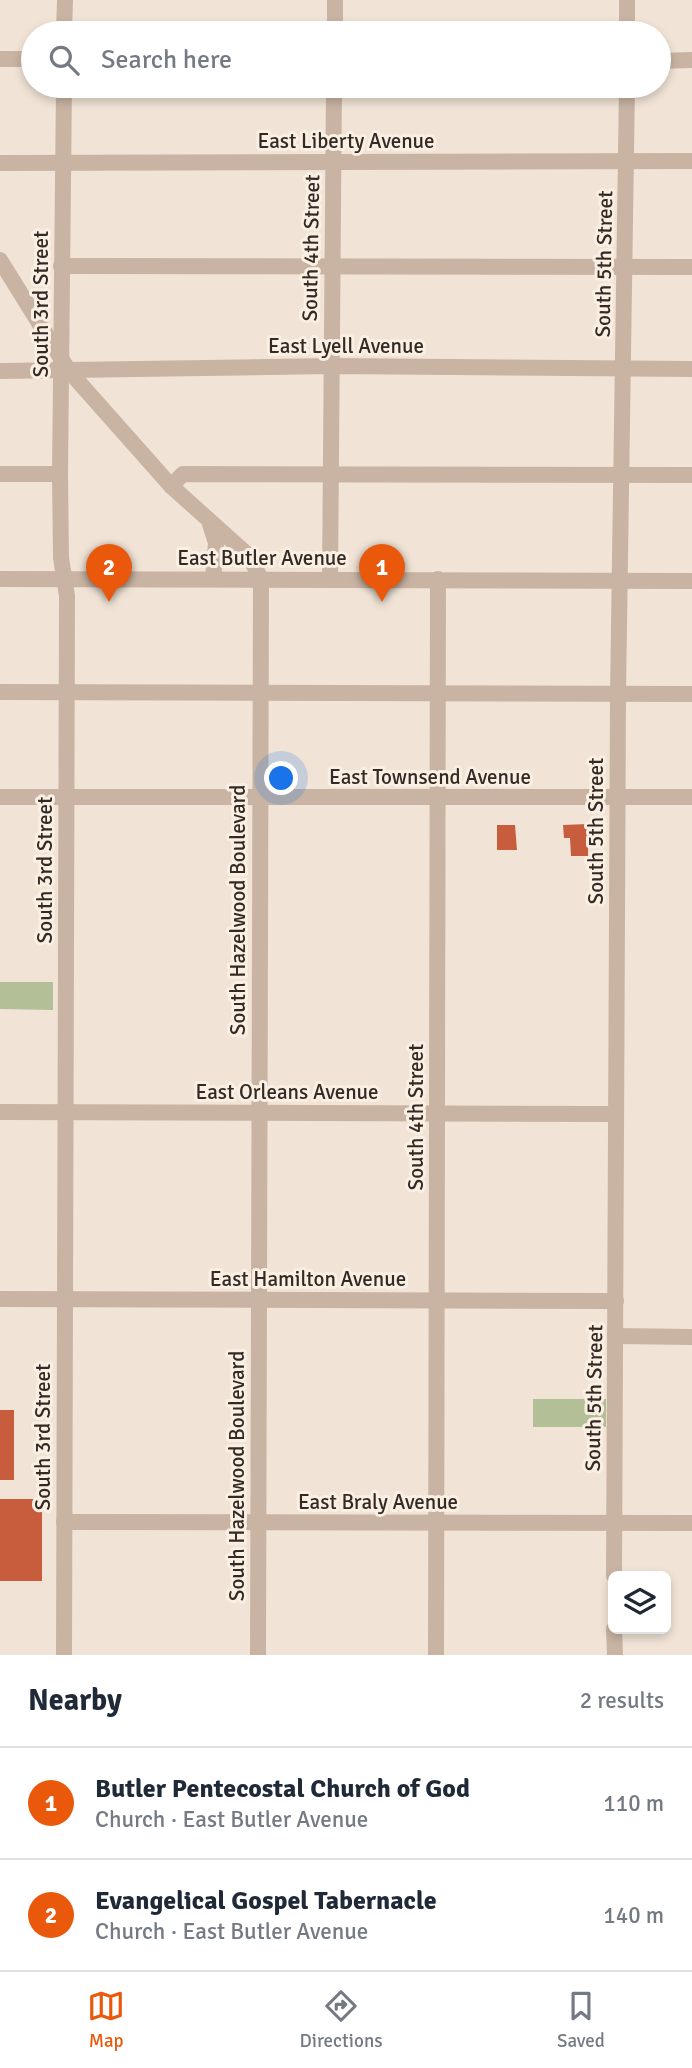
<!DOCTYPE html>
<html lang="en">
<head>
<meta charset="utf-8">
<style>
	body { margin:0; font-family:Signika,sans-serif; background:#f6f6f7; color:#1f2937 }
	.controls { position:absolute; right:21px; bottom:21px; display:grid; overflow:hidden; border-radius:10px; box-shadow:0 4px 10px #0003 }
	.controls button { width:63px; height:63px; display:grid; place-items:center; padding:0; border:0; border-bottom:2px solid #e0e1e3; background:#fff; color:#1f2937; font:35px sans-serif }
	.you { position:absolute; left:282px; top:779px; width:24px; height:24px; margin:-18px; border:5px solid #fff; border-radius:50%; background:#1a73e8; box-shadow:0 0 0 10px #1a73e833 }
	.badge { display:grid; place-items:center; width:46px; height:46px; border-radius:50%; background:#ea580c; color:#fff; font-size:23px; font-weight:700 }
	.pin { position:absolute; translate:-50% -58px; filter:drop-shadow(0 2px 4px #0008) }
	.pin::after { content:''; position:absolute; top:37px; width:24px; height:21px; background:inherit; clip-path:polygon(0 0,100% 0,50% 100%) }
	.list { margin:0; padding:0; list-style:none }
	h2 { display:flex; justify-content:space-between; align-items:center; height:91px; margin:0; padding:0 28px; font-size:30px }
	h2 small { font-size:23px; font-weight:400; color:#747a83 }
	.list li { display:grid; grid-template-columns:46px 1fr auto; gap:21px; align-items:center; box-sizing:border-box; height:112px; padding:0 28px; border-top:2px solid #e0e1e3 }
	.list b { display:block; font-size:26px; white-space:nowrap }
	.list p { margin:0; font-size:23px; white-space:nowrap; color:#747a83 }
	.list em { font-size:23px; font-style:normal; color:#747a83 }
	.icon { flex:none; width:38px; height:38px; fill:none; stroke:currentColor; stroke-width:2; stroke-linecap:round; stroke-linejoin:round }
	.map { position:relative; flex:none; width:692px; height:1655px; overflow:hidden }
	.search { position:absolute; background:#fff; box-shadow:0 4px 10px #0003; left:21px; right:21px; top:21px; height:77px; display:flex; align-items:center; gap:18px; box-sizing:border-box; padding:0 24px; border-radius:38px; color:#747a83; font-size:26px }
	.sheet { height:315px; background:#fff }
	nav { display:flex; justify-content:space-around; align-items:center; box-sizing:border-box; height:98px; border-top:2px solid #e0e1e3; background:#fff; font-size:19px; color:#747a83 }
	nav a { display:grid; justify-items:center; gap:4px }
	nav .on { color:#ea580c }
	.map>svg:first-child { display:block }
</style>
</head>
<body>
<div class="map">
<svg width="692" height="1655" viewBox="0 0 692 1655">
	<rect width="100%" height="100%" fill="#f1e4d7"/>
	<g fill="#b3c097">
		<polygon points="0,982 53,982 53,1010 0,1009"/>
		<rect x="533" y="1399" width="73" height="28"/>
	</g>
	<g fill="#c85d3e">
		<polygon points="588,824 588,856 571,856 570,838 564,838 563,825"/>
		<polygon points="497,825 515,825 517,850 497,850"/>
		<rect x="0" y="1410" width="14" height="70"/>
		<rect x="0" y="1499" width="42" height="82"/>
	</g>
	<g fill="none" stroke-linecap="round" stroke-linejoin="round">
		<g stroke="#c9b4a3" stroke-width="16">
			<polyline points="627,0 627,33"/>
			<polyline points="64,33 65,0"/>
			<polyline points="335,33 335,0"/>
			<polyline points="0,59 33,59"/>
			<polyline points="659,61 692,60"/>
			<polyline points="0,163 692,161"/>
			<polyline points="0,260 69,371 171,486 249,556 261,579 258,1655"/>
			<polyline points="61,266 692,267"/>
			<polyline points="0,371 331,366 692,369"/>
			<polyline points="0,474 60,474"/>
			<polyline points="171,486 183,474 692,475"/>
			<polyline points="210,524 216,543 213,579"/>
			<polyline points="0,579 692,581"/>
			<polyline points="330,579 334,86"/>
			<polyline points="0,692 692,694"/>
			<polyline points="0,797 692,797"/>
			<polyline points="0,1112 615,1114"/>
			<polyline points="0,1299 616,1301"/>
			<polyline points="616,1336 692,1337"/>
			<polyline points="64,1522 692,1523"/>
			<polyline points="614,1576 618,693 627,86"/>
			<polyline points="614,1629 615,1655"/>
			<polyline points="64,1655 67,596 61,558 60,474 64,86"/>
			<polyline points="436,1655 438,579"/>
		</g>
	</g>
	<g text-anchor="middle" stroke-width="6" stroke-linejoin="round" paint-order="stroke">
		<g font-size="21" fill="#342a25" stroke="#f9efe3">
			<text x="346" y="148">East Liberty Avenue</text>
			<text transform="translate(311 248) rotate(-89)" y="7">South 4th Street</text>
			<text transform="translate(604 264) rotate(-89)" y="7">South 5th Street</text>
			<text transform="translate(41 304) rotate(-90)" y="7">South 3rd Street</text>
			<text x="346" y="353">East Lyell Avenue</text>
			<text x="262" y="565">East Butler Avenue</text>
			<text x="430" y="784">East Townsend Avenue</text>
			<text transform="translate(596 831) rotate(-90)" y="7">South 5th Street</text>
			<text transform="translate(45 870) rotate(-90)" y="7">South 3rd Street</text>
			<text transform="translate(238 910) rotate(-90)" y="7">South Hazelwood Boulevard</text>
			<text x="287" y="1099">East Orleans Avenue</text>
			<text transform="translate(416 1117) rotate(-90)" y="7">South 4th Street</text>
			<text x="308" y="1286">East Hamilton Avenue</text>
			<text transform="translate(594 1398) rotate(-89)" y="7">South 5th Street</text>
			<text transform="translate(43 1437) rotate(-90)" y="7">South 3rd Street</text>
			<text transform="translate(237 1476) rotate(-90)" y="7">South Hazelwood Boulevard</text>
			<text x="378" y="1509">East Braly Avenue</text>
		</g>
	</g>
</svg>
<div class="controls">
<button><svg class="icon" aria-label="layers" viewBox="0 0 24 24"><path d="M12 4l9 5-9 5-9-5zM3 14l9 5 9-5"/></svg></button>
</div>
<div class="you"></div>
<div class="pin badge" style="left:382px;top:602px">1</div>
<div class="pin badge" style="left:109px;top:602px">2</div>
<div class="search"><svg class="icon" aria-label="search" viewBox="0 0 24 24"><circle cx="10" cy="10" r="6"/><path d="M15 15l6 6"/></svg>Search here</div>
</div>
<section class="sheet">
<h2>Nearby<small>2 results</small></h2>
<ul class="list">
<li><span class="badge">1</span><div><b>Butler Pentecostal Church of God</b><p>Church · East Butler Avenue</p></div><em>110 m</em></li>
<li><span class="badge">2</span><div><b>Evangelical Gospel Tabernacle</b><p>Church · East Butler Avenue</p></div><em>140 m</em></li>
</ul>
</section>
<nav>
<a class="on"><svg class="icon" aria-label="map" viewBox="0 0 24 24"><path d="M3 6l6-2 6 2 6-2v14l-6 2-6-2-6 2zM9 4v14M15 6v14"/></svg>Map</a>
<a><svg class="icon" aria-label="directions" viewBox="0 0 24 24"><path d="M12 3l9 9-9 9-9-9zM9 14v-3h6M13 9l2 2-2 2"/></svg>Directions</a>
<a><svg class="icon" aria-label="saved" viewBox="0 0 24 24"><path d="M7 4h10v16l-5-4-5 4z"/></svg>Saved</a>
</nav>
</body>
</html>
